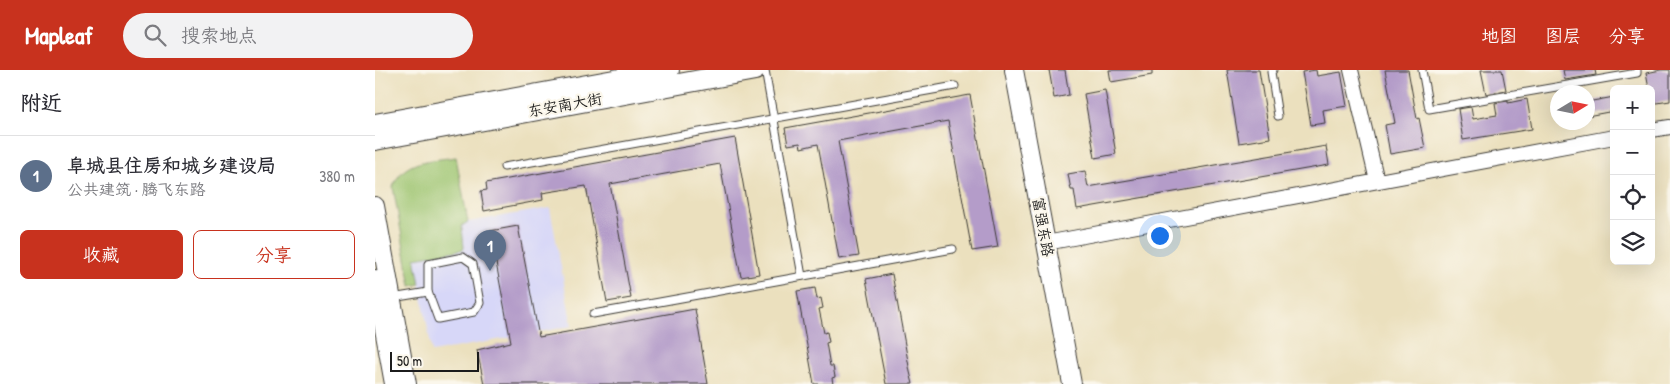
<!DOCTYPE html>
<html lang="zh">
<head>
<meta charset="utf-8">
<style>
	body { margin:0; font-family:"Patrick Hand","LXGW WenKai TC",sans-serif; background:#f2f2f3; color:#2b2b33 }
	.controls { position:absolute; right:15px; top:15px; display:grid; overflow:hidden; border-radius:8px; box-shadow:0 5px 20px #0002 }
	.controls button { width:45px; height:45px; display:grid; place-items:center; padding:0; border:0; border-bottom:1px solid #e1e1e2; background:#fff; color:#2b2b33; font:25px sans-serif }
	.compass { position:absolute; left:1175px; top:15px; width:45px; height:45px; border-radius:50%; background:#fff; box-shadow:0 5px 20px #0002; rotate:80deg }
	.scale { position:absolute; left:15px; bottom:12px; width:89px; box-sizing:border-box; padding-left:5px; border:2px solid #1c1c1c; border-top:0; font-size:14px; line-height:18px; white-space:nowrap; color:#1c1c1c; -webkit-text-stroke:4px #fbf7ec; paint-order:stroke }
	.you { position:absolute; left:784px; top:165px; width:18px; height:18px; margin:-12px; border:4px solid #fff; border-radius:50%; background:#1a73e8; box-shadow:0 0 0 8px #1a73e833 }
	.badge { display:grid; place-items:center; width:32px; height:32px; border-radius:50%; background:#c8321e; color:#fff; font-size:16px; font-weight:700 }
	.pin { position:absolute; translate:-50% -41px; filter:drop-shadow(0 1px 2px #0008) }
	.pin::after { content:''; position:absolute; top:26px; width:18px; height:15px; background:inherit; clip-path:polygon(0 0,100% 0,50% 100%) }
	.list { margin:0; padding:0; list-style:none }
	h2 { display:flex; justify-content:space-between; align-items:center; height:65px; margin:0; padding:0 20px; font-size:21px }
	h2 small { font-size:16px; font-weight:400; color:#7c7c81 }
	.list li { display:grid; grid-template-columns:32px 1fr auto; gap:15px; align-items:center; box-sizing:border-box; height:80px; padding:0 20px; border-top:1px solid #e1e1e2 }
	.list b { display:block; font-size:19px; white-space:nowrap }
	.list p { margin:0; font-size:16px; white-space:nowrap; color:#7c7c81 }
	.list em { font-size:16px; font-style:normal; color:#7c7c81 }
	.actions { display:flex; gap:10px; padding:15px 20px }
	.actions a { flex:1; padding:11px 0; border:1px solid #c8321e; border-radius:8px; text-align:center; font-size:18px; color:#c8321e }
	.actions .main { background:#c8321e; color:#fff }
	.icon { flex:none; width:28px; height:28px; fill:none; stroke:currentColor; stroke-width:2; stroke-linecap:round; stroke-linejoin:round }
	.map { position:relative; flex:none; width:1295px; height:314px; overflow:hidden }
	header { display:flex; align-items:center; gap:30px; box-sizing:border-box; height:70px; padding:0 25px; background:#c8321e; color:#fff }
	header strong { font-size:24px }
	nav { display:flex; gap:28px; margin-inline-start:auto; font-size:18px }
	.search { width:350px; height:45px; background:#f2f2f3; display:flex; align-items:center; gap:12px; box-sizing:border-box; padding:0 18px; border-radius:28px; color:#7c7c81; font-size:19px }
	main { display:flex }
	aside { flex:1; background:#fff }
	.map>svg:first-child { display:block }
</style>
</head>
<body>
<header>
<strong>Mapleaf</strong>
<div class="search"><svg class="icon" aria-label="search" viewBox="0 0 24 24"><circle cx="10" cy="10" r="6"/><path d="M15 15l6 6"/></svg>搜索地点</div>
<nav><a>地图</a><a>图层</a><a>分享</a></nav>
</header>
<main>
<aside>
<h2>附近<small></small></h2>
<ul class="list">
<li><span class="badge" style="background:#5c6f8a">1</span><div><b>阜城县住房和城乡建设局</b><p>公共建筑 · 腾飞东路</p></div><em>380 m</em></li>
</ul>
<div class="actions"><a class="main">收藏</a><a>分享</a></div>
</aside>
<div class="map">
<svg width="1295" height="314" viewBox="0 0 1295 314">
	<rect width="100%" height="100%" fill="#fbf7ec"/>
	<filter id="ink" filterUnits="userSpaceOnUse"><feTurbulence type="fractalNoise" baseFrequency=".02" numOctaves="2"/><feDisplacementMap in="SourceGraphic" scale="10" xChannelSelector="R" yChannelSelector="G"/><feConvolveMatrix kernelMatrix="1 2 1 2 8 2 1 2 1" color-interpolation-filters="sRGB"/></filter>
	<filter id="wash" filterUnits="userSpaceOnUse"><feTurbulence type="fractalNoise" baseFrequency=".0096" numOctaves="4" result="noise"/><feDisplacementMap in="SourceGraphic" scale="20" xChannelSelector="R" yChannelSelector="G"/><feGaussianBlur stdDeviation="1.12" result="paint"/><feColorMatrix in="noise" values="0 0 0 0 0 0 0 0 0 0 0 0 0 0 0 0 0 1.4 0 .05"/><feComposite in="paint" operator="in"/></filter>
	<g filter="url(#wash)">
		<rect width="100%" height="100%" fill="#ebe0be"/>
		<polygon fill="#d7d7f8" points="175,138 197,256 57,282 40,188 87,180 89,178 87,157 88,155 93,152"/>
		<path fill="#9dc470" stroke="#5c7046" d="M 81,87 L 93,152 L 88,155 L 87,157 L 89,178 L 86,180 L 40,188 L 45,214 L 36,216 L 18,117 C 28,89 55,91 81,87 Z"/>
		<g id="blocks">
			<g fill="#b49cc9">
				<polygon points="674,0 690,0 694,25 679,28"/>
				<polygon points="734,0 777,0 777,5 736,12"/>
				<polygon points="852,0 884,0 895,68 864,73"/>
				<polygon points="941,0 942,6 966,2 972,36 948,40 950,53 936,55 927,2"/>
				<polygon points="1010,0 1033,0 1042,49 1044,48 1050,78 1015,84 1010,55 1020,53"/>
				<polygon points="1106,0 1127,0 1131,20 1111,24"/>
				<polygon points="1188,0 1220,0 1221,5 1190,10"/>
				<polygon points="1286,0 1295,0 1295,31 1276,34 1276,19 1274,19 1271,3"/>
				<polygon points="730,20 741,84 720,88 709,24"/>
				<polygon points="595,25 623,177 597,181 573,51 463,71 484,186 464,189 443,74 426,78 425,73 413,75 410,58"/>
				<polygon points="1239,27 1239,41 1212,46 1212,32"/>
				<polygon points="1152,29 1157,59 1088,70 1083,39 1096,37 1098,49 1122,45 1120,33 1133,31 1133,33"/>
				<polygon points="360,68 384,204 366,207 345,94 235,114 256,228 232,232 211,116 167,123 168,130 109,141 106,121 112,120 111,113"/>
				<polygon points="951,76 954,95 702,139 699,120 696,120 693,104 710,101 713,117"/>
				<polygon points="143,156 164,267 320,239 333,314 109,314 102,280 136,272 115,161"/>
				<polygon points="517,204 535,302 538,314 511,314 491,209"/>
				<polygon points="440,218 442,229 446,228 448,238 444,239 449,263 452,262 454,272 451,273 455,296 458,296 460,307 457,308 458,314 439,314 422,221"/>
			</g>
		</g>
	</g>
	<g filter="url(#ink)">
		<use href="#blocks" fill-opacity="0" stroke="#3b3934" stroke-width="1"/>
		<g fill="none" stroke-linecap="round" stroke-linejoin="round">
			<g stroke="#3b3934" stroke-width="9">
				<g id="service">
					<polyline points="390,0 427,206"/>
					<polyline points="898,0 896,2 903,46"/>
					<polyline points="1047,0 1054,39 1262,3 1262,0"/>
					<polyline points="129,97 580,16"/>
					<polygon points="88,187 98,194 105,233 99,242 63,249 53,222 53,194"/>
					<polyline points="17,228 53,222"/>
					<polyline points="218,244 578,179"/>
				</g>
			</g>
			<g stroke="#3b3934" stroke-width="16">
				<g id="minor">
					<polyline points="976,0 1002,111"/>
					<polyline points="1276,60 1295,57"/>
					<polyline points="671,173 1239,67"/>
				</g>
			</g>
			<g stroke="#3b3934" stroke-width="20">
				<g id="tertiary">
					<polyline points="639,0 697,314"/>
					<polyline points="0,136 32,314"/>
					<polyline points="0,209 19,314"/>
				</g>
			</g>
			<g stroke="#3b3934" stroke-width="22">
				<g id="secondary">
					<polyline points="0,54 294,0"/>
					<polyline points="0,70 380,0"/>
				</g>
			</g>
			<use href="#service" stroke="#fff" stroke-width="7"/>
			<use href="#minor" stroke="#fff" stroke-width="14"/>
			<use href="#tertiary" stroke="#fff" stroke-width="18"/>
			<use href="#secondary" stroke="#fff" stroke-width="20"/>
		</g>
	</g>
	<g text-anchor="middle" stroke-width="4.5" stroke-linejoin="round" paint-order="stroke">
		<g font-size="15" fill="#1c1c1c" stroke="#fbf7ec">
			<text transform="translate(190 35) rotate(-10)" y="5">东安南大街</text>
			<text transform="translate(668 157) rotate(80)" y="5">富强东路</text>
		</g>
	</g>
</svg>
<div class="controls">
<button>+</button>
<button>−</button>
<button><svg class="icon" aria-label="locate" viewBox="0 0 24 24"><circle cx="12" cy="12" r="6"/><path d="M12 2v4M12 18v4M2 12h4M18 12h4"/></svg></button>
<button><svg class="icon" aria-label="layers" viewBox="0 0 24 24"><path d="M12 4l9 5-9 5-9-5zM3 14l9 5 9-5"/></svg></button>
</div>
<svg class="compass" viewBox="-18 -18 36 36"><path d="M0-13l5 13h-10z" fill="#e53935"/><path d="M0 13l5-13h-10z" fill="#7c7c81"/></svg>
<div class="scale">50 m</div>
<div class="you"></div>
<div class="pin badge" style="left:115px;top:201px;background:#5c6f8a">1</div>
</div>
</main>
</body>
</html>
